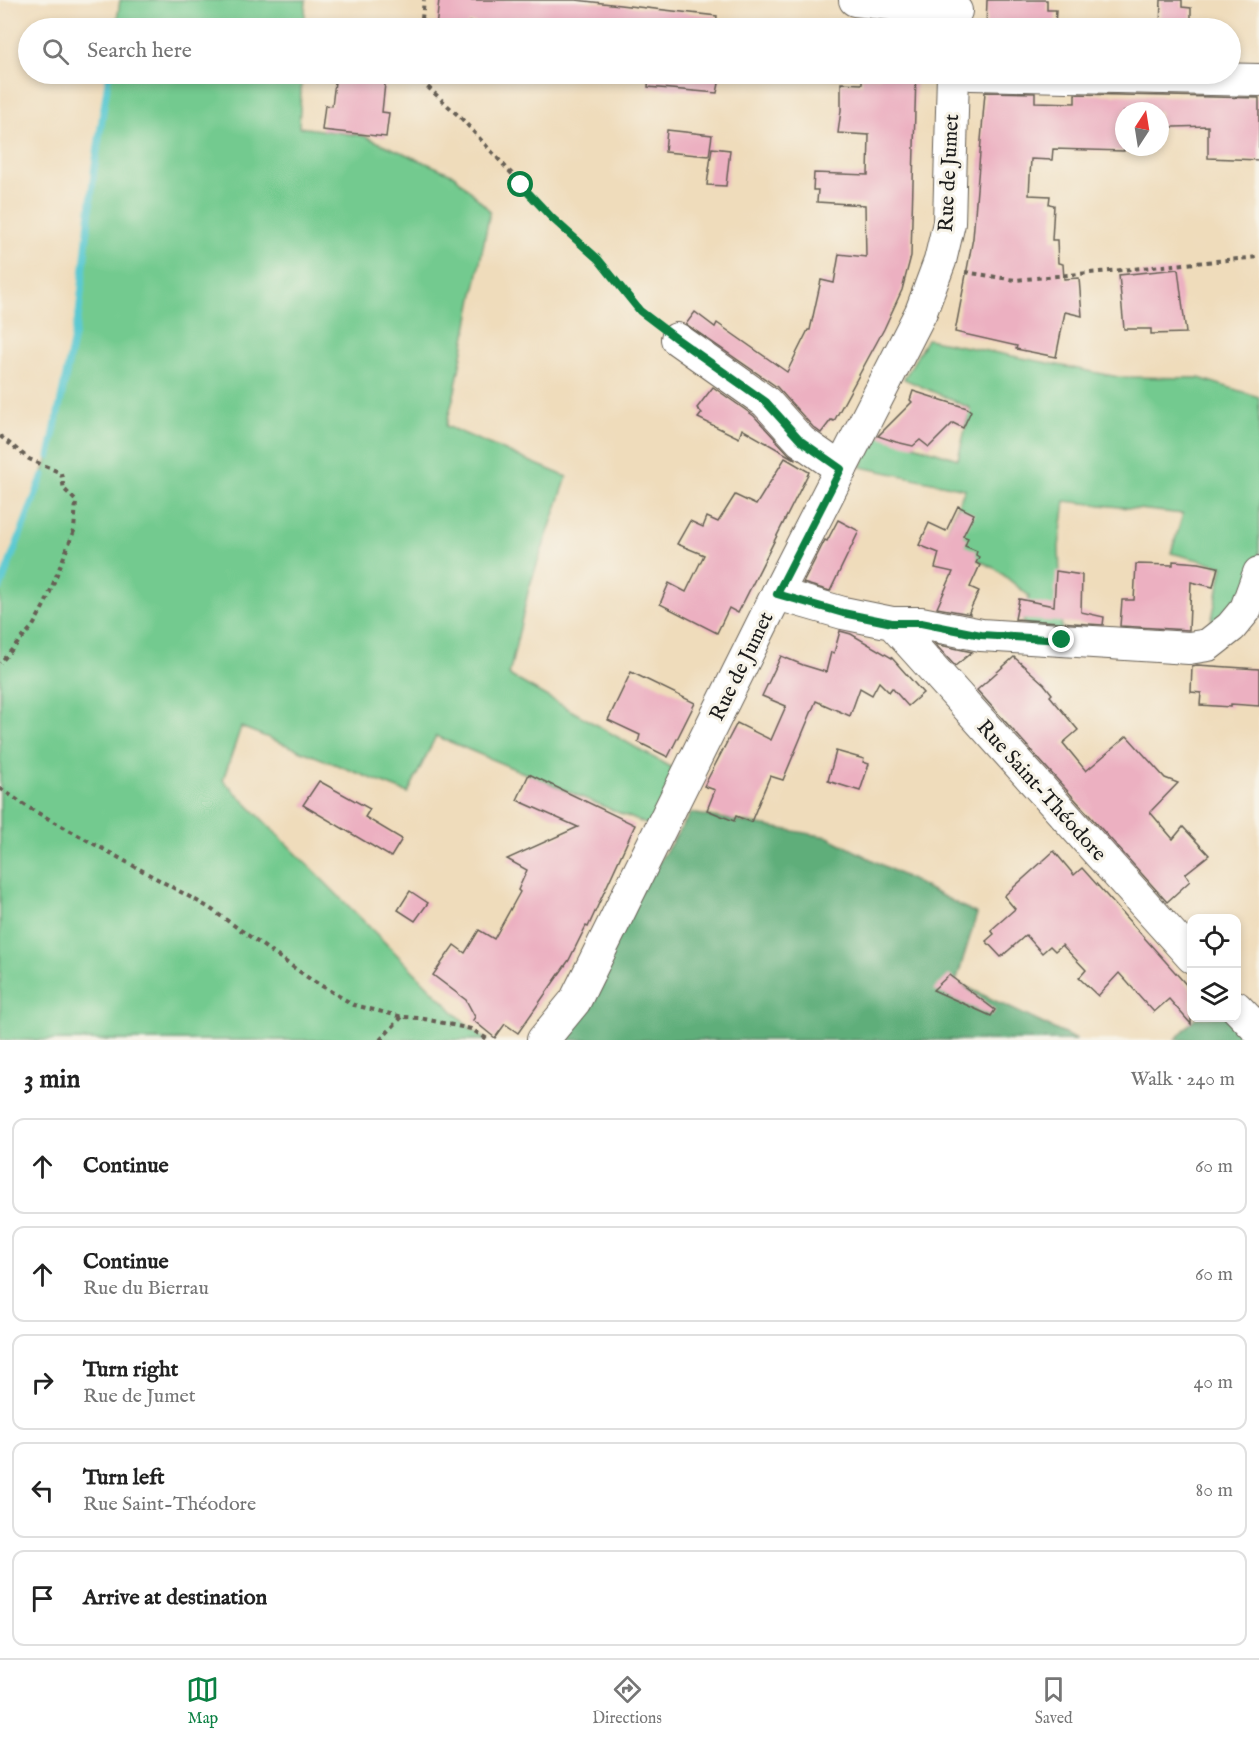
<!DOCTYPE html>
<html lang="en">
<head>
<meta charset="utf-8">
<style>
	body { margin:0; font-family:"IM FELL English",serif; background:#f2f2f2; color:#222 }
	.controls { position:absolute; right:18px; bottom:18px; display:grid; overflow:hidden; border-radius:12px; box-shadow:0 3px 9px #0003 }
	.controls button { width:54px; height:54px; display:grid; place-items:center; padding:0; border:0; border-bottom:2px solid #e0e0e0; background:#fff; color:#222; font:30px sans-serif }
	.compass { position:absolute; left:1115px; top:102px; width:54px; height:54px; border-radius:50%; background:#fff; box-shadow:0 3px 9px #0003; rotate:12deg }
	.stop { position:absolute; width:18px; height:18px; margin:-14px; border:4px solid #0b8043; border-radius:50%; background:#fff }
	.stop.end { background:#0b8043; border-color:#fff; box-shadow:0 2px 6px #0008 }
	.list { margin:0; padding:0; list-style:none }
	h2 { display:flex; justify-content:space-between; align-items:center; height:78px; margin:0; padding:0 24px; font-size:26px }
	h2 small { font-size:20px; font-weight:400; color:#767676 }
	.list li { display:grid; grid-template-columns:39px 1fr auto; gap:18px; align-items:center; box-sizing:border-box; height:96px; margin:0 12px 12px; padding:0 12px; border:2px solid #e0e0e0; border-radius:12px }
	.list b { display:block; font-size:22px; white-space:nowrap }
	.list p { margin:0; font-size:20px; white-space:nowrap; color:#767676 }
	.list em { font-size:20px; font-style:normal; color:#767676 }
	.icon { flex:none; width:33px; height:33px; fill:none; stroke:currentColor; stroke-width:2; stroke-linecap:round; stroke-linejoin:round }
	.map { position:relative; flex:none; width:1259px; height:1040px; overflow:hidden }
	.search { position:absolute; background:#fff; box-shadow:0 3px 9px #0003; left:18px; right:18px; top:18px; height:66px; display:flex; align-items:center; gap:15px; box-sizing:border-box; padding:0 21px; border-radius:33px; color:#767676; font-size:22px }
	.sheet { height:618px; background:#fff }
	nav { display:flex; justify-content:space-around; align-items:center; box-sizing:border-box; height:84px; border-top:2px solid #e0e0e0; background:#fff; font-size:16px; color:#767676 }
	nav a { display:grid; justify-items:center; gap:3px }
	nav .on { color:#0b8043 }
	.map>svg:first-child { display:block }
</style>
</head>
<body>
<div class="map">
<svg width="1259" height="1040" viewBox="0 0 1259 1040">
	<rect width="100%" height="100%" fill="#f7f3e8"/>
	<filter id="ink" filterUnits="userSpaceOnUse"><feTurbulence type="fractalNoise" baseFrequency=".0167" numOctaves="2"/><feDisplacementMap in="SourceGraphic" scale="12" xChannelSelector="R" yChannelSelector="G"/><feConvolveMatrix kernelMatrix="1 2 1 2 8 2 1 2 1" color-interpolation-filters="sRGB"/></filter>
	<filter id="wash" filterUnits="userSpaceOnUse"><feTurbulence type="fractalNoise" baseFrequency=".008" numOctaves="4" result="noise"/><feDisplacementMap in="SourceGraphic" scale="24" xChannelSelector="R" yChannelSelector="G"/><feGaussianBlur stdDeviation="1.35" result="paint"/><feColorMatrix in="noise" values="0 0 0 0 0 0 0 0 0 0 0 0 0 0 0 0 0 1.4 0 .05"/><feComposite in="paint" operator="in"/></filter>
	<g filter="url(#wash)">
		<rect width="100%" height="100%" fill="#efdcbb"/>
		<g fill="#73ca8f" stroke="#487356" stroke-width="1.5">
			<polygon points="120,0 306,0 304,28 116,28"/>
			<polygon points="109,74 302,74 299,127 364,136 454,175 490,211 455,391 446,426 567,477 529,588 509,675 686,776 660,830 436,736 408,793 241,727 223,780 471,1029 487,1040 0,1040 0,588 49,456 79,313 94,172"/>
			<polygon points="927,339 1118,377 1199,378 1259,397 1259,569 1209,633 1223,566 1171,553 1183,514 1065,501 1059,547 1062,640 1023,623 1029,596 996,569 942,542 965,489 861,467 876,433 958,459 970,408 904,379"/>
		</g>
		<g fill="#5eae7a" stroke="#3d654b" stroke-width="1.5">
			<polygon points="691,813 828,837 977,914 956,982 1077,1040 542,1040"/>
			<polygon points="1236,1017 1259,1040 1175,1040 1195,1018"/>
		</g>
		<g fill="none" stroke-linecap="round" stroke-linejoin="round">
			<g stroke="#5cc9d1" stroke-width="7">
				<polyline points="49,456 79,313 94,172 109,74"/>
				<polyline points="0,588 43,475"/>
			</g>
		</g>
		<g id="blocks">
			<g fill="#ecb0c1">
				<polygon points="439,0 576,0 717,16 716,28 507,28 507,27 469,22 468,28 436,28"/>
				<polygon points="987,0 1047,0 1047,10 1056,10 1055,28 986,28"/>
				<polygon points="1161,0 1182,0 1182,7 1191,8 1191,28 1160,28"/>
				<polygon points="866,19 921,25 921,28 865,28"/>
				<polygon points="336,74 386,74 382,112 389,113 386,137 322,130 325,105 332,106"/>
				<polygon points="649,74 721,74 717,93 648,87"/>
				<polygon points="880,74 916,74 911,256 902,290 884,329 834,421 831,420 821,433 813,427 777,387 686,324 695,312 715,327 717,323 787,372 808,330 810,330 821,280 834,283 839,254 866,257 865,205 817,202 818,190 813,190 814,173 868,175 869,135 838,133 841,110 841,83 862,84 862,76 880,77"/>
				<polygon points="985,92 1035,93 1035,102 1075,103 1075,94 1259,98 1259,160 1208,158 1208,126 1174,127 1160,126 1160,111 1124,111 1124,151 1053,149 1052,160 1031,159 1029,195 1050,196 1049,204 1054,205 1052,240 1057,240 1058,263 1063,264 1064,279 1079,278 1082,316 1065,312 1056,357 1016,349 1017,346 955,332 973,238"/>
				<polygon points="667,130 712,135 709,156 665,152"/>
				<polygon points="712,148 730,150 726,186 707,185"/>
				<polygon points="1178,269 1186,333 1151,334 1151,329 1124,329 1119,275"/>
				<polygon points="713,387 754,416 788,453 796,460 742,429 739,438 698,418 702,413 697,408"/>
				<polygon points="913,391 967,408 971,411 963,428 953,423 929,447 920,440 913,446 896,442 878,436 912,402 910,400"/>
				<polygon points="785,458 809,472 738,613 729,608 717,633 660,604 669,583 686,592 704,555 677,544 690,521 703,527 707,517 718,522 735,495 756,505"/>
				<polygon points="958,506 974,514 963,536 968,538 965,546 977,551 976,555 979,557 976,563 980,565 970,587 979,591 969,612 970,614 937,608 953,572 935,568 939,553 919,545 929,523 946,531"/>
				<polygon points="838,520 859,531 830,591 803,583 825,540 827,541"/>
				<polygon points="1173,561 1199,563 1218,567 1213,587 1191,582 1189,630 1120,626 1122,600 1134,600 1136,564 1173,565"/>
				<polygon points="1056,571 1082,575 1081,612 1104,617 1103,625 1015,619 1019,599 1054,606"/>
				<polygon points="840,631 851,634 892,658 923,693 908,706 892,688 889,692 879,682 872,695 860,688 850,716 816,701 783,780 770,776 751,822 736,816 734,821 707,810 715,790 704,786 737,723 771,740 786,706 762,696 781,656 803,665 826,672 831,652 834,653"/>
				<polygon points="935,644 972,652 955,666"/>
				<polygon points="1014,657 1044,684 1052,694 1050,696 1078,730 1063,743 1086,771 1127,736 1165,778 1178,783 1150,812 1173,839 1183,827 1209,855 1185,874 1190,881 1167,902 977,690"/>
				<polygon points="1197,665 1259,669 1259,706 1231,704 1231,707 1200,705 1201,693 1191,692 1192,666"/>
				<polygon points="631,672 695,703 668,757 638,742 640,735 608,720"/>
				<polygon points="836,751 864,759 863,762 869,764 860,791 828,781"/>
				<polygon points="529,774 635,825 588,927 586,926 569,960 518,1033 505,1024 495,1038 473,1020 475,1017 466,1000 433,975 454,945 465,953 479,930 494,939 520,892 518,890 527,870 507,859 578,827 517,800"/>
				<polygon points="319,781 370,809 365,817 402,839 391,857 303,805"/>
				<polygon points="1054,851 1074,875 1082,868 1191,990 1191,1024 1169,999 1154,1012 1119,973 1098,996 1079,978 1086,970 1062,945 1055,951 1050,946 1042,953 1026,935 1001,957 986,941 994,934 991,930 1015,909 1004,896"/>
				<polygon points="410,891 428,903 415,921 398,910"/>
				<polygon points="949,975 995,1010 991,1016 933,990"/>
			</g>
		</g>
	</g>
	<g filter="url(#ink)">
		<use href="#blocks" fill-opacity="0" stroke="#665f54" stroke-width="1.5"/>
		<g fill="none" stroke-linecap="round" stroke-linejoin="round">
			<g stroke="#665f54" stroke-width="34">
				<g id="minor">
					<polyline points="855,0 956,11"/>
					<polyline points="971,74 1259,80"/>
					<polyline points="677,339 766,402 801,441 841,469"/>
					<polyline points="777,594 843,613 892,623 1192,957"/>
					<polyline points="892,623 921,623 981,635 1189,648 1208,645 1231,627 1246,609 1259,573"/>
					<polyline points="1236,1007 1259,1031"/>
					<polyline points="543,1040 575,1001 777,594 921,312 940,261 949,223 953,74"/>
				</g>
			</g>
			<g stroke="#665f54" stroke-width="4" stroke-dasharray="4.5 4.5" stroke-linecap="butt">
				<polyline points="421,28 424,0"/>
				<polyline points="416,74 416,76 461,118 552,218 598,259 640,311 658,325"/>
				<polyline points="965,272 1015,280 1259,257"/>
				<polyline points="0,436 29,459 61,473 64,489 76,501 74,531 46,602 33,626 0,663"/>
				<polyline points="0,788 29,808 208,907 310,979 354,1005 403,1017 420,1018 471,1029 489,1040"/>
				<polyline points="380,1040 402,1017"/>
			</g>
			<use href="#minor" stroke="#fff" stroke-width="32"/>
		</g>
	</g>
	<g fill="none" stroke-linecap="round" stroke-linejoin="round" filter="url(#ink)">
		<polyline stroke="#0b8043" stroke-width="8" points="521,185 552,218 598,259 640,311 677,339 766,402 801,441 841,469 777,594 843,613 892,623 921,623 981,635 1062,640"/>
	</g>
	<g text-anchor="middle" stroke-width="6" stroke-linejoin="round" paint-order="stroke">
		<g font-size="21" fill="#1c1c1c" stroke="#f7f3e8">
			<text transform="translate(948 173) rotate(-87)" y="7">Rue de Jumet</text>
			<text transform="translate(741 666) rotate(-64)" y="7">Rue de Jumet</text>
			<text transform="translate(1042 790) rotate(48)" y="7">Rue Saint-Théodore</text>
		</g>
	</g>
</svg>
<div class="controls">
<button><svg class="icon" aria-label="locate" viewBox="0 0 24 24"><circle cx="12" cy="12" r="6"/><path d="M12 2v4M12 18v4M2 12h4M18 12h4"/></svg></button>
<button><svg class="icon" aria-label="layers" viewBox="0 0 24 24"><path d="M12 4l9 5-9 5-9-5zM3 14l9 5 9-5"/></svg></button>
</div>
<svg class="compass" viewBox="-18 -18 36 36"><path d="M0-13l5 13h-10z" fill="#e53935"/><path d="M0 13l5-13h-10z" fill="#767676"/></svg>
<div class="stop" style="left:521px;top:185px"></div>
<div class="stop end" style="left:1062px;top:640px"></div>
<div class="search"><svg class="icon" aria-label="search" viewBox="0 0 24 24"><circle cx="10" cy="10" r="6"/><path d="M15 15l6 6"/></svg>Search here</div>
</div>
<section class="sheet">
<h2>3 min<small>Walk · 240 m</small></h2>
<ul class="list">
<li><svg class="icon" aria-label="ahead" viewBox="0 0 24 24"><path d="M12 20V5M6 11l6-6 6 6"/></svg><div><b>Continue</b></div><em>60 m</em></li>
<li><svg class="icon" aria-label="ahead" viewBox="0 0 24 24"><path d="M12 20V5M6 11l6-6 6 6"/></svg><div><b>Continue</b><p>Rue du Bierrau</p></div><em>60 m</em></li>
<li><svg class="icon" aria-label="right" viewBox="0 0 24 24"><path d="M7 20v-9h11M14 6l5 5-5 5"/></svg><div><b>Turn right</b><p>Rue de Jumet</p></div><em>40 m</em></li>
<li><svg class="icon" aria-label="left" viewBox="0 0 24 24"><path d="M17 20v-9H6M10 6l-5 5 5 5"/></svg><div><b>Turn left</b><p>Rue Saint-Théodore</p></div><em>80 m</em></li>
<li><svg class="icon" aria-label="arrive" viewBox="0 0 24 24"><path d="M6 21V4h12l-3 4 3 4H6"/></svg><div><b>Arrive at destination</b></div></li>
</ul>
</section>
<nav>
<a class="on"><svg class="icon" aria-label="map" viewBox="0 0 24 24"><path d="M3 6l6-2 6 2 6-2v14l-6 2-6-2-6 2zM9 4v14M15 6v14"/></svg>Map</a>
<a><svg class="icon" aria-label="directions" viewBox="0 0 24 24"><path d="M12 3l9 9-9 9-9-9zM9 14v-3h6M13 9l2 2-2 2"/></svg>Directions</a>
<a><svg class="icon" aria-label="saved" viewBox="0 0 24 24"><path d="M7 4h10v16l-5-4-5 4z"/></svg>Saved</a>
</nav>
</body>
</html>
